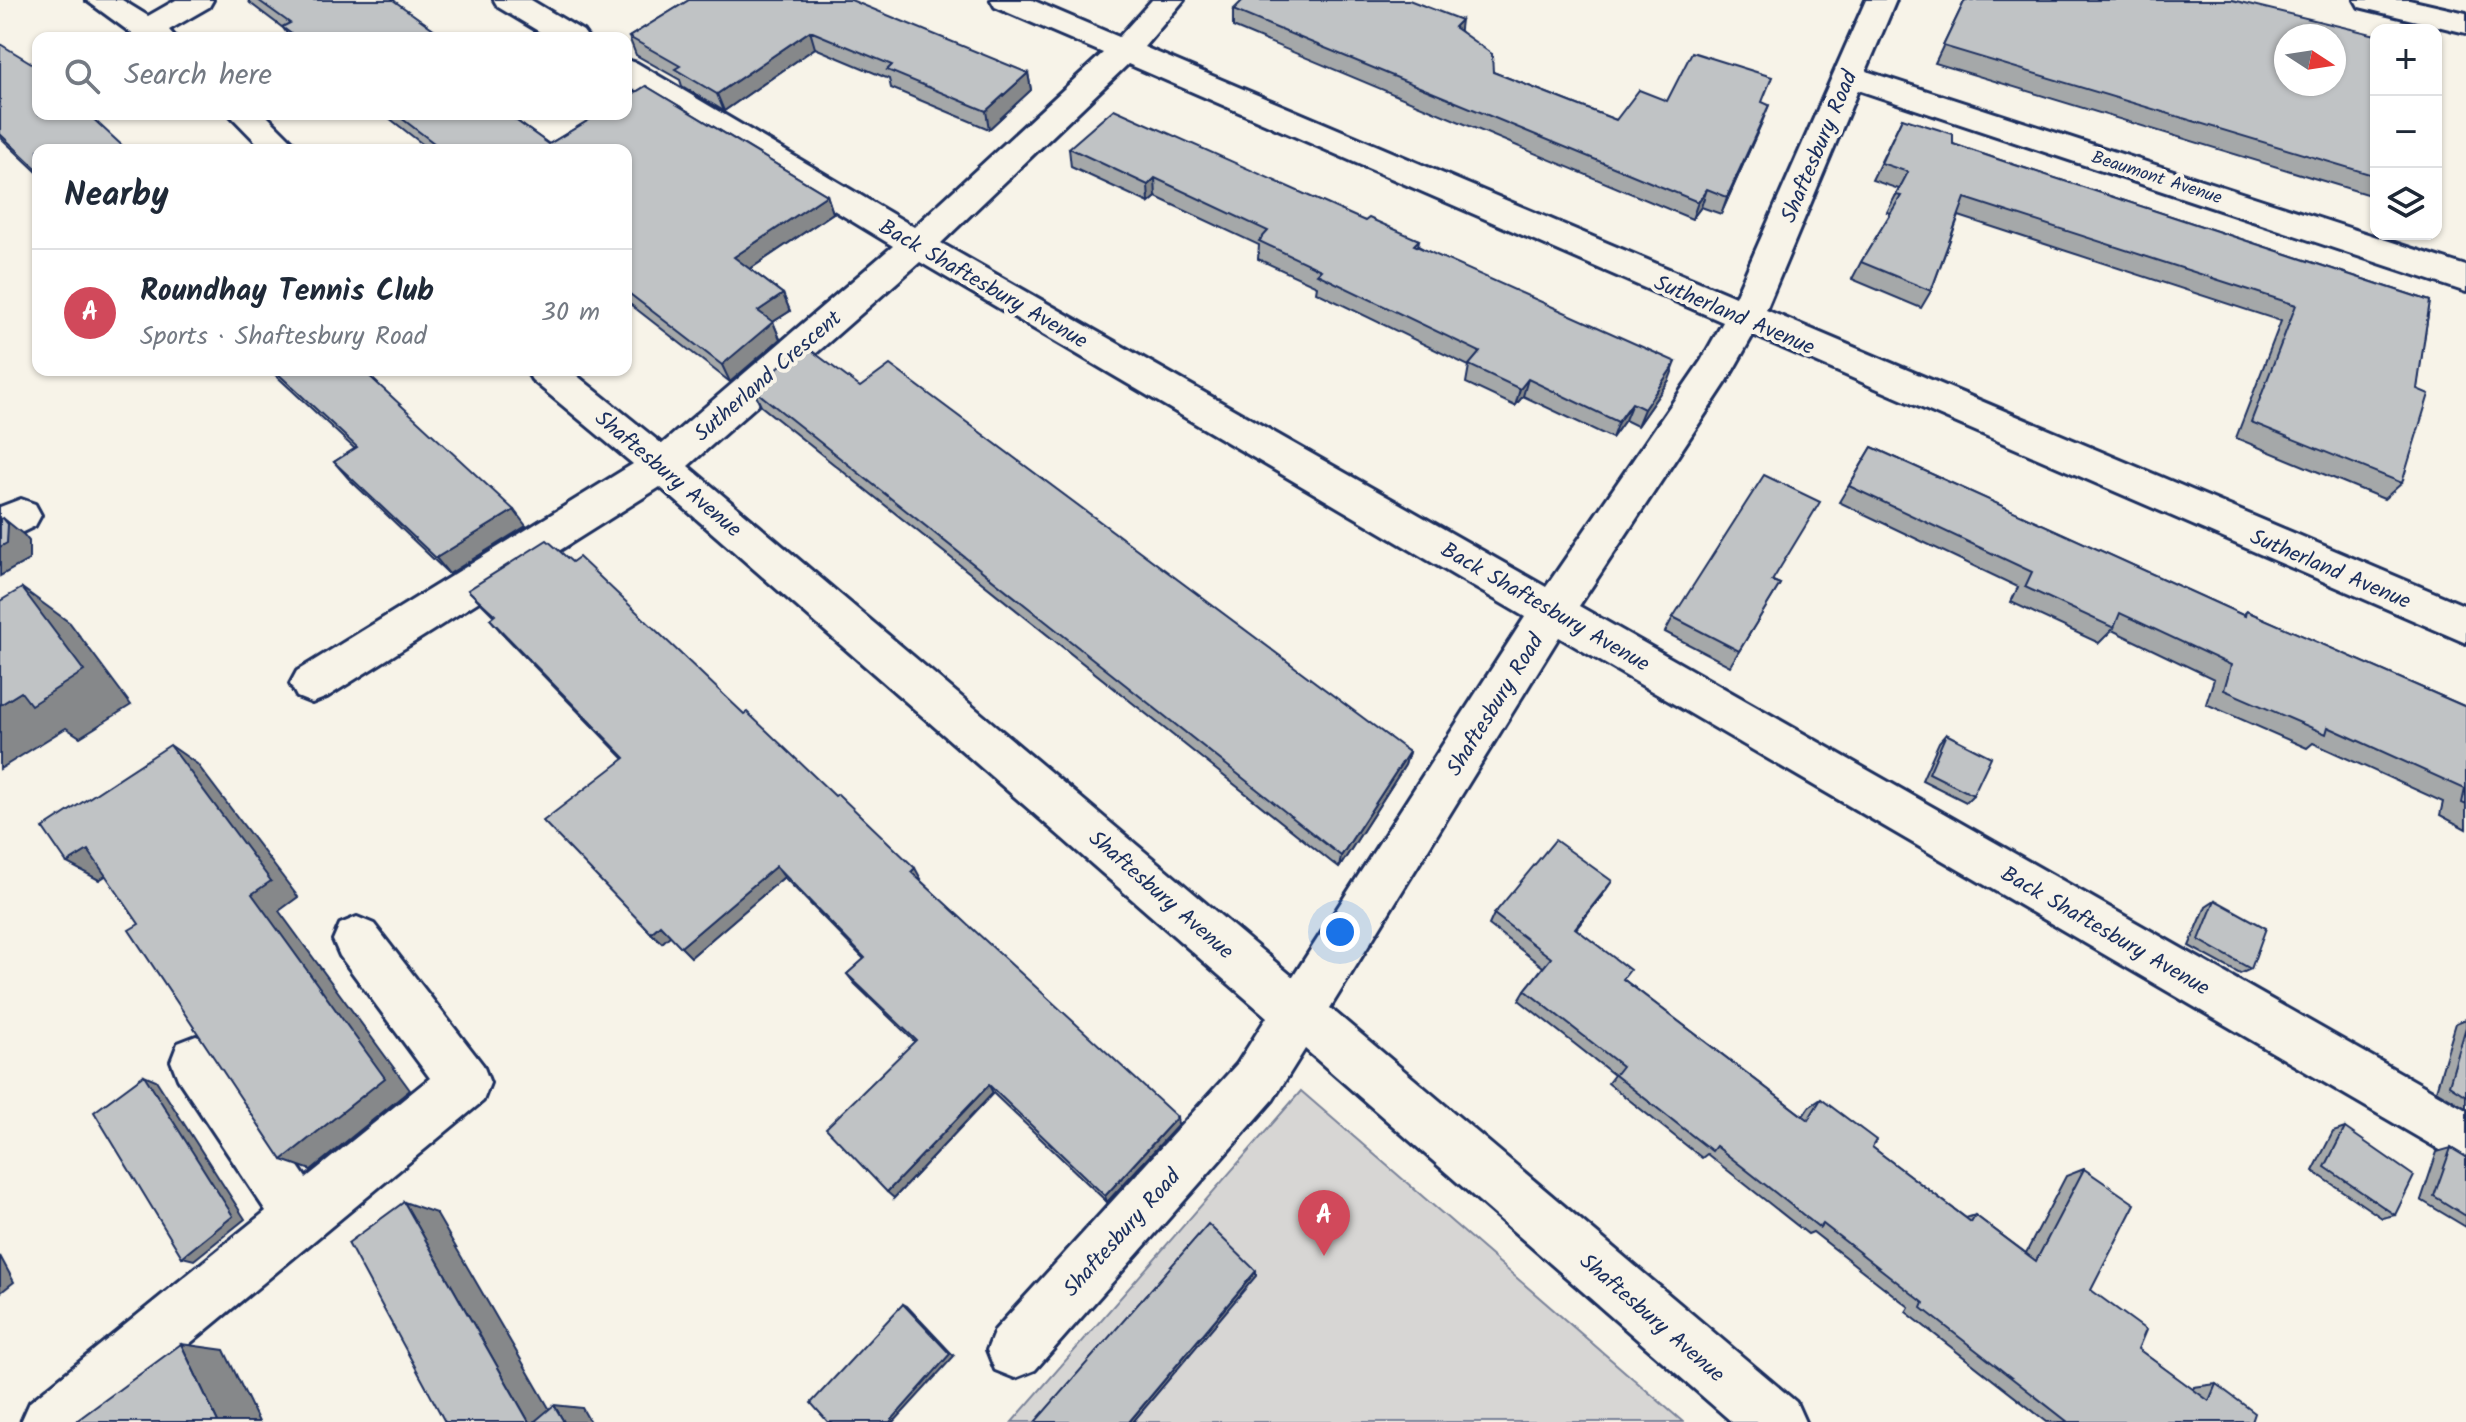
<!DOCTYPE html>
<html lang="en">
<head>
<meta charset="utf-8">
<style>
	body { margin:0; font-family:Kalam,sans-serif; background:#f2f2f3; color:#1f2937 }
	.controls { position:absolute; right:24px; top:24px; display:grid; overflow:hidden; border-radius:16px; box-shadow:0 2px 6px #0004 }
	.controls button { width:72px; height:72px; display:grid; place-items:center; padding:0; border:0; border-bottom:2px solid #e0e1e3; background:#fff; color:#1f2937; font:40px sans-serif }
	.compass { position:absolute; left:2274px; top:24px; width:72px; height:72px; border-radius:50%; background:#fff; box-shadow:0 2px 6px #0004; rotate:102deg }
	.you { position:absolute; left:1340px; top:932px; width:28px; height:28px; margin:-20px; border:6px solid #fff; border-radius:50%; background:#1a73e8; box-shadow:0 0 0 12px #1a73e833 }
	.badge { display:grid; place-items:center; width:52px; height:52px; border-radius:50%; background:#d1495b; color:#fff; font-size:26px; font-weight:700 }
	.pin { position:absolute; translate:-50% -66px; filter:drop-shadow(0 2px 4px #0008) }
	.pin::after { content:''; position:absolute; top:42px; width:28px; height:24px; background:inherit; clip-path:polygon(0 0,100% 0,50% 100%) }
	.list { margin:0; padding:0; list-style:none }
	h2 { display:flex; justify-content:space-between; align-items:center; height:104px; margin:0; padding:0 32px; font-size:34px }
	h2 small { font-size:26px; font-weight:400; color:#747a83 }
	.list li { display:grid; grid-template-columns:52px 1fr auto; gap:24px; align-items:center; box-sizing:border-box; height:128px; padding:0 32px; border-top:2px solid #e0e1e3 }
	.list b { display:block; font-size:30px; white-space:nowrap }
	.list p { margin:0; font-size:26px; white-space:nowrap; color:#747a83 }
	.list em { font-size:26px; font-style:normal; color:#747a83 }
	.icon { flex:none; width:44px; height:44px; fill:none; stroke:currentColor; stroke-width:2; stroke-linecap:round; stroke-linejoin:round }
	.map { position:relative; flex:none; width:2466px; height:1422px; overflow:hidden }
	.search { position:absolute; background:#fff; box-shadow:0 2px 6px #0004; left:32px; top:32px; width:600px; height:88px; display:flex; align-items:center; gap:20px; box-sizing:border-box; padding:0 28px; border-radius:16px; color:#747a83; font-size:30px }
	.panel { position:absolute; background:#fff; box-shadow:0 2px 6px #0004; left:32px; top:144px; width:600px; height:232px; border-radius:16px }
	.map>svg:first-child { display:block }
</style>
</head>
<body>
<div class="map">
<svg width="2466" height="1422" viewBox="0 0 2466 1422">
	<rect width="100%" height="100%" fill="#f7f3e8"/>
	<filter id="ink" filterUnits="userSpaceOnUse"><feTurbulence type="fractalNoise" baseFrequency=".0125" numOctaves="2"/><feDisplacementMap in="SourceGraphic" scale="16" xChannelSelector="R" yChannelSelector="G"/><feConvolveMatrix kernelMatrix="1 2 1 2 8 2 1 2 1" color-interpolation-filters="sRGB"/></filter>
	<g filter="url(#ink)">
		<polygon fill="#d7d6d4" stroke="#798299" stroke-width="2" points="1301,1091 1683,1422 1012,1422"/>
		<g fill="none" stroke-linecap="round" stroke-linejoin="round">
			<g stroke="#1b2f5e" stroke-width="6">
				<g id="minor">
					<polygon points="86,0 122,0 148,16 176,0 213,0 209,7 169,30 176,38 138,38"/>
					<polygon points="494,0 531,0 583,31 588,38 550,38 498,7"/>
					<path d="M 991,0 L 1032,0 L 1119,37 L 1152,0 L 1184,0 L 1144,47 L 1735,297 L 1866,0 L 1896,0 L 1866,71 L 2466,266 L 2466,292 L 1858,90 L 1766,310 L 2466,606 L 2466,643 L 1753,335 L 1727,381 L 1579,606 L 2466,1110 L 2466,1165 L 1559,637 L 1330,1008 L 1796,1402 L 1805,1422 L 1732,1422 L 1305,1049 L 1273,1100 L 1035,1370 L 1015,1378 L 995,1370 L 987,1350 L 995,1330 L 1237,1064 L 1267,1017 L 660,487 L 327,697 L 312,703 L 297,697 L 290,684 L 297,671 L 633,464 L 532,380 L 526,370 L 570,370 L 662,444 L 893,246 L 626,84 L 626,60 L 637,63 L 914,227 L 1103,53 L 995,7 ZM 1128,64 L 1723,322 L 1701,361 L 1546,587 L 941,243 ZM 920,262 L 1525,617 L 1293,977 L 688,466 Z"/>
					<polygon points="2355,0 2409,0 2466,13 2466,33 2359,7"/>
					<polygon points="229,114 265,114 301,150 264,150"/>
					<polygon points="21,499 35,504 41,515 35,526 0,543 0,507"/>
					<polygon points="357,917 374,924 483,1065 490,1083 483,1101 95,1422 21,1422 30,1402 266,1211 178,1079 171,1061 178,1043 196,1036 214,1043 306,1178 430,1078 340,956 333,940 340,924"/>
				</g>
			</g>
			<use href="#minor" fill="#f7f3e8" fill-rule="evenodd"/>
		</g>
		<g fill="#a5a8a9" stroke="#1b2f5e" stroke-width="2">
			<polygon points="248,0 394,0 393,1 446,38 290,38 283,28 250,3"/>
			<polygon points="689,0 1028,73 1031,90 989,129 891,88 889,79 815,48 724,111 682,86 680,80 636,55 629,37"/>
			<polygon points="1965,0 2376,35 2376,197 1935,63"/>
			<polygon points="1233,10 1460,31 1493,72 1616,120 1667,101 1762,103 1762,122 1721,214 1701,207 1692,219 1233,27"/>
			<polygon points="0,44 38,150 38,173 0,137"/>
			<polygon points="646,86 827,195 833,213 750,269 783,294 790,311 773,322 780,339 730,382 626,301 626,150 430,150 384,114 507,114 549,144 599,114 626,114 626,98"/>
			<polygon points="1902,118 1953,144 2000,160 2430,301 2402,483 2384,499 2236,438 2281,321 1959,216 1931,291 1921,308 1852,279 1861,262 1891,213 1887,212 1899,189 1872,180"/>
			<polygon points="1069,148 1365,221 1419,240 1418,246 1669,380 1637,426 1625,420 1612,438 1523,396 1515,406 1466,383 1469,366 1316,292 1317,286 1258,259 1259,245 1156,197 1149,203 1071,167"/>
			<polygon points="270,370 363,370 526,526 449,574 349,479 334,462 355,449"/>
			<polygon points="860,387 1409,752 1405,765 1339,868 761,406 753,389"/>
			<polygon points="1872,447 2242,615 2246,611 2466,707 2466,829 2440,815 2443,802 2313,743 2307,748 2206,704 2214,679 2112,630 2099,643 2011,602 2018,587 1839,502"/>
			<polygon points="1773,581 1780,584 1730,666 1665,632 1673,617"/>
			<polygon points="468,590 744,714 921,879 920,880 1178,1125 1107,1202 993,1093 894,1198 914,1041 855,984 847,974 864,959 784,877 691,957 670,935 662,943 651,933 624,759 502,633 490,619 494,616"/>
			<polygon points="1946,734 1973,795 1966,802 1922,780 1939,742"/>
			<polygon points="1604,893 1576,929 1623,979 1803,1116 1809,1107 1821,1099 1872,1147 1966,1218 1975,1215 2026,1253 2066,1176 2084,1169 2091,1290 2138,1349 2193,1390 2194,1387 2216,1384 2252,1422 2047,1422 1906,1312 1909,1307 1813,1232 1808,1234 1707,1154 1702,1158 1608,1083 1614,1075 1519,1000 1525,990 1543,967 1489,925 1494,914"/>
			<polygon points="2215,900 2251,969 2240,974 2189,946 2206,906"/>
			<polygon points="2466,1019 2466,1108 2436,1090 2456,1023"/>
			<polygon points="2345,1128 2395,1215 2382,1218 2313,1171 2333,1132"/>
			<polygon points="2451,1148 2466,1157 2466,1227 2421,1200 2437,1152"/>
		</g>
		<g fill="#86888a" stroke="#1b2f5e" stroke-width="2">
			<polygon points="1461,20 1459,37 1454,27"/>
			<polygon points="810,31 815,48 724,111 717,94"/>
			<polygon points="1028,73 1031,90 989,129 986,111"/>
			<polygon points="1769,105 1762,122 1721,214 1727,197"/>
			<polygon points="1155,178 1156,197 1149,203 1148,185"/>
			<polygon points="1707,189 1701,207 1692,219 1698,202"/>
			<polygon points="827,195 833,213 741,275 734,257"/>
			<polygon points="783,294 790,311 773,322 780,339 730,382 722,365 758,311"/>
			<polygon points="1676,362 1669,380 1637,426 1644,409"/>
			<polygon points="1528,379 1523,396 1515,406 1520,389"/>
			<polygon points="1632,403 1625,420 1612,438 1618,422"/>
			<polygon points="514,510 526,526 449,574 436,558"/>
			<polygon points="3,518 24,535 29,541 29,560 0,576 0,547"/>
			<polygon points="22,588 70,623 131,705 80,737 66,728 0,769 0,705 21,692"/>
			<polygon points="170,745 197,764 298,897 279,911 410,1090 311,1170 282,1160 252,894"/>
			<polygon points="1409,752 1405,765 1339,868 1341,856"/>
			<polygon points="88,850 119,867 99,880 67,863"/>
			<polygon points="776,866 784,877 691,957 681,947"/>
			<polygon points="915,868 921,879 916,883 911,872"/>
			<polygon points="1612,881 1604,893 1568,939 1575,928"/>
			<polygon points="660,925 671,935 662,943 651,933"/>
			<polygon points="144,1075 156,1080 245,1219 194,1260 182,1257"/>
			<polygon points="989,1085 993,1093 894,1198 887,1192"/>
			<polygon points="1177,1117 1178,1125 1107,1202 1105,1196"/>
			<polygon points="404,1202 436,1213 557,1422 529,1422"/>
			<polygon points="0,1256 14,1282 0,1293"/>
			<polygon points="1256,1271 1256,1276 1133,1422 1129,1422"/>
			<polygon points="903,1304 907,1306 954,1356 894,1422 890,1422"/>
			<polygon points="181,1344 224,1350 259,1422 218,1422"/>
			<polygon points="554,1405 582,1408 590,1422 564,1422"/>
		</g>
		<g fill="#c0c3c5" stroke="#1b2f5e" stroke-width="2" fill-rule="evenodd">
			<polygon points="258,0 393,0 446,38 297,38 282,27 290,23"/>
			<polygon points="689,0 851,0 1028,73 986,111 887,70 892,65 810,31 717,94 675,69 680,66 629,37"/>
			<polygon points="1243,0 1409,0 1461,20 1454,27 1492,54 1493,72 1616,120 1639,90 1667,101 1692,52 1772,77 1762,102 1769,105 1727,197 1707,189 1698,202 1233,10"/>
			<path d="M 1965,0 L 2232,0 L 2376,35 L 2376,176 L 1943,46 ZM 2286,36 L 2334,36 L 2334,84 L 2286,84 Z"/>
			<polygon points="0,44 38,67 38,114 88,114 127,150 38,150 38,170 0,134"/>
			<polygon points="646,86 827,195 734,257 783,294 758,311 773,322 722,365 626,291 626,150 443,150 396,114 507,114 549,144 599,114 626,114 626,98"/>
			<polygon points="1114,109 1365,221 1369,218 1419,240 1414,245 1676,362 1644,409 1632,403 1618,422 1528,379 1520,389 1469,365 1480,352 1317,274 1321,270 1259,241 1268,231 1155,178 1148,185 1069,148"/>
			<polygon points="1902,118 1953,134 1953,144 2000,160 2430,301 2417,389 2429,394 2402,483 2251,422 2296,305 1965,198 1931,291 1861,262 1901,196 1896,195 1908,172 1881,163"/>
			<polygon points="804,345 860,387 890,365 1409,752 1341,856 753,389"/>
			<polygon points="274,370 363,370 514,510 436,558 334,462 357,447"/>
			<polygon points="1872,447 2245,616 2246,611 2466,707 2466,805 2462,803 2465,789 2328,727 2326,734 2224,690 2231,665 2120,613 2114,628 2025,587 2032,572 1849,486"/>
			<polygon points="1764,475 1820,502 1772,581 1780,584 1739,651 1673,617"/>
			<polygon points="3,518 8,524 7,543 0,547 0,519"/>
			<polygon points="547,540 572,562 579,557 744,714 747,712 835,796 838,794 915,868 911,872 1177,1117 1105,1196 989,1085 887,1192 826,1128 916,1040 847,974 865,958 776,866 681,947 660,925 651,933 543,821 625,758 490,619 495,615 468,590"/>
			<polygon points="22,588 84,671 31,705 21,692 0,705 0,601"/>
			<polygon points="1946,734 1991,757 1973,795 1929,773"/>
			<polygon points="170,745 271,881 252,894 385,1078 282,1160 129,930 139,924 88,850 67,863 43,828"/>
			<polygon points="1555,840 1612,881 1575,928 1630,970 1623,979 1808,1120 1821,1099 1876,1140 1872,1147 1971,1222 1975,1215 2036,1261 2084,1169 2135,1204 2091,1290 2146,1330 2138,1349 2209,1401 2216,1384 2255,1413 2252,1422 2068,1422 1922,1308 1924,1303 1823,1224 1820,1228 1716,1146 1712,1151 1615,1075 1622,1066 1525,990 1551,958 1494,914"/>
			<polygon points="2215,900 2266,928 2251,969 2199,940"/>
			<polygon points="2466,1027 2466,1096 2449,1085"/>
			<polygon points="144,1075 233,1216 182,1257 94,1112"/>
			<polygon points="2345,1128 2414,1176 2395,1215 2325,1167"/>
			<polygon points="2451,1148 2466,1157 2466,1216 2434,1196"/>
			<polygon points="404,1202 529,1422 445,1422 348,1243"/>
			<polygon points="1208,1224 1256,1271 1129,1422 1035,1422"/>
			<polygon points="903,1304 950,1354 890,1422 828,1422 811,1403"/>
			<polygon points="181,1344 218,1422 75,1422"/>
			<polygon points="554,1405 564,1422 534,1422"/>
		</g>
	</g>
	<g text-anchor="middle" stroke-width="8" stroke-linejoin="round" paint-order="stroke">
		<g font-size="18" fill="#1b2f5e" stroke="#f7f3e8">
			<text transform="translate(2157 177) rotate(18)" y="6">Beaumont Avenue</text>
		</g>
		<g font-size="22" fill="#1b2f5e" stroke="#f7f3e8">
			<text transform="translate(1818 146) rotate(-67)" y="8">Shaftesbury Road</text>
			<text transform="translate(984 283) rotate(30)" y="8">Back Shaftesbury Avenue</text>
			<text transform="translate(1735 314) rotate(23)" y="8">Sutherland Avenue</text>
			<text transform="translate(767 375) rotate(-41)" y="8">Sutherland Crescent</text>
			<text transform="translate(669 473) rotate(40)" y="8">Shaftesbury Avenue</text>
			<text transform="translate(2331 568) rotate(23)" y="8">Sutherland Avenue</text>
			<text transform="translate(1546 606) rotate(30)" y="8">Back Shaftesbury Avenue</text>
			<text transform="translate(1494 704) rotate(-58)" y="8">Shaftesbury Road</text>
			<text transform="translate(1162 894) rotate(41)" y="8">Shaftesbury Avenue</text>
			<text transform="translate(2106 930) rotate(30)" y="8">Back Shaftesbury Avenue</text>
			<text transform="translate(1121 1232) rotate(-48)" y="8">Shaftesbury Road</text>
			<text transform="translate(1653 1317) rotate(41)" y="8">Shaftesbury Avenue</text>
		</g>
	</g>
</svg>
<div class="controls">
<button>+</button>
<button>−</button>
<button><svg class="icon" aria-label="layers" viewBox="0 0 24 24"><path d="M12 4l9 5-9 5-9-5zM3 14l9 5 9-5"/></svg></button>
</div>
<svg class="compass" viewBox="-18 -18 36 36"><path d="M0-13l5 13h-10z" fill="#e53935"/><path d="M0 13l5-13h-10z" fill="#747a83"/></svg>
<div class="you"></div>
<div class="pin badge" style="left:1324px;top:1256px">A</div>
<div class="search"><svg class="icon" aria-label="search" viewBox="0 0 24 24"><circle cx="10" cy="10" r="6"/><path d="M15 15l6 6"/></svg>Search here</div>
<section class="panel">
<h2>Nearby<small></small></h2>
<ul class="list">
<li><span class="badge">A</span><div><b>Roundhay Tennis Club</b><p>Sports · Shaftesbury Road</p></div><em>30 m</em></li>
</ul>
</section>
</div>
</body>
</html>
